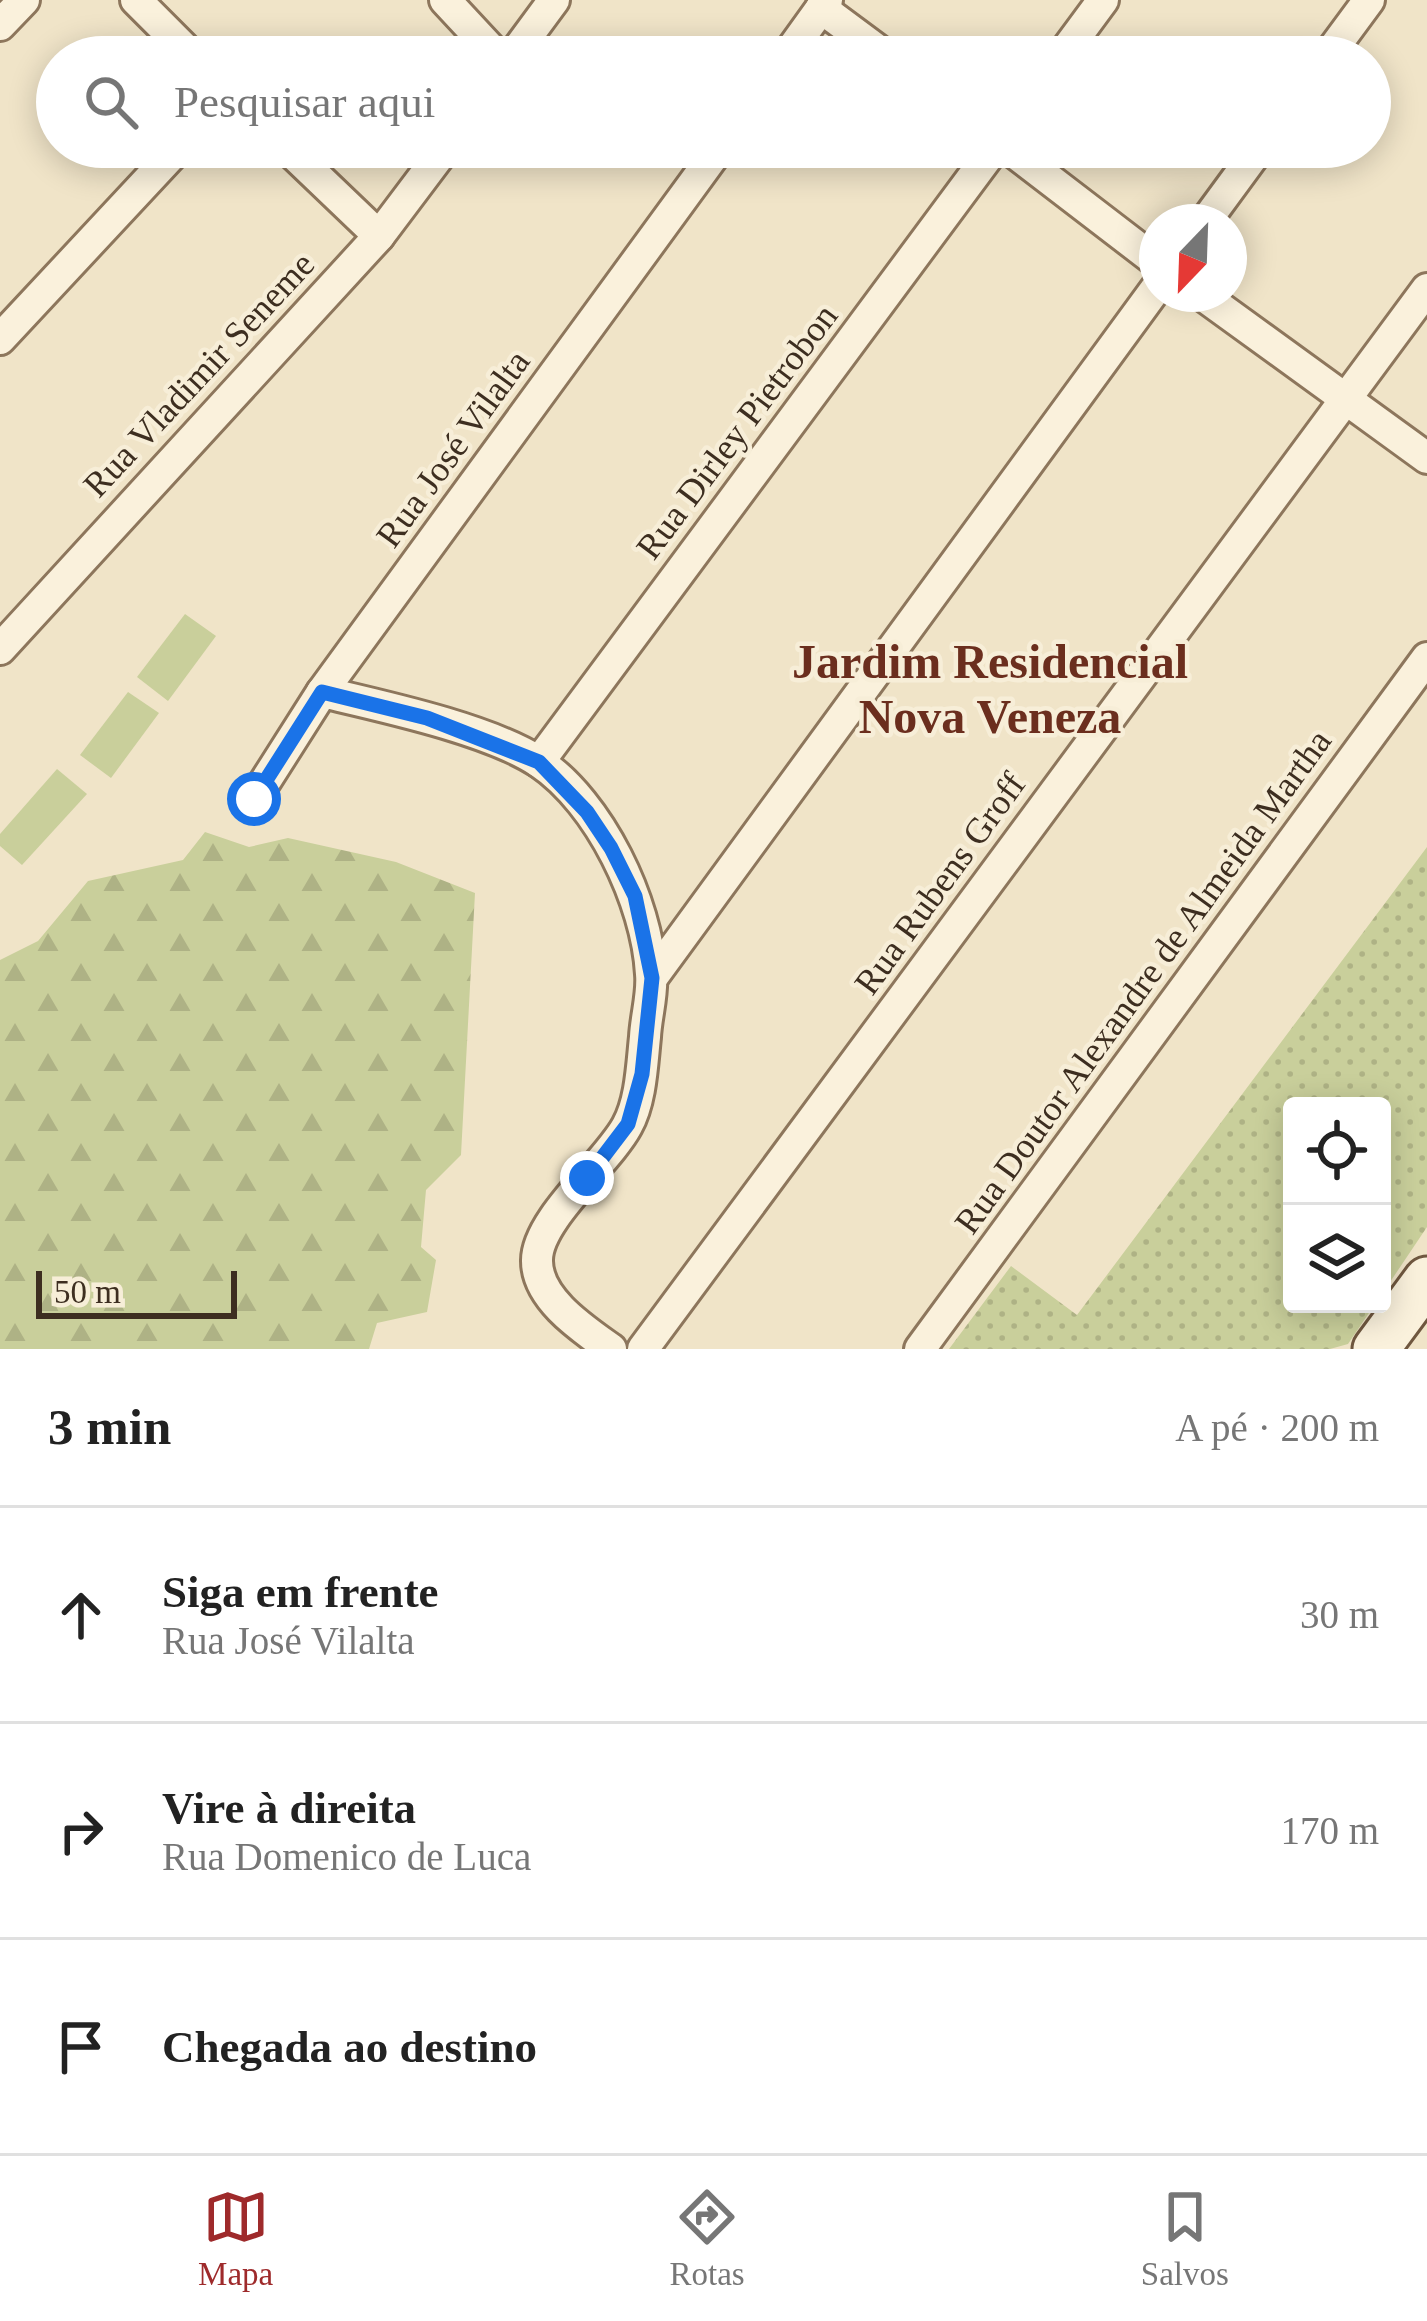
<!DOCTYPE html>
<html lang="pt">
<head>
<meta charset="utf-8">
<style>
	body { margin:0; font-family:"Times New Roman",serif; background:#f2f2f2; color:#222 }
	.controls { position:absolute; right:36px; bottom:36px; display:grid; overflow:hidden; border-radius:12px; box-shadow:0 6px 30px #0003 }
	.controls button { width:108px; height:108px; display:grid; place-items:center; padding:0; border:0; border-bottom:3px solid #e0e0e0; background:#fff; color:#222; font:60px sans-serif }
	.compass { position:absolute; left:1139px; top:204px; width:108px; height:108px; border-radius:50%; background:#fff; box-shadow:0 6px 30px #0003; rotate:203deg }
	.scale { position:absolute; left:36px; bottom:30px; width:201px; box-sizing:border-box; padding-left:12px; border:6px solid #3d2e20; border-top:0; font-size:33px; line-height:42px; white-space:nowrap; color:#3d2e20; -webkit-text-stroke:9px #f7eed8; paint-order:stroke }
	.stop { position:absolute; width:36px; height:36px; margin:-27px; border:9px solid #1a73e8; border-radius:50%; background:#fff }
	.stop.end { background:#1a73e8; border-color:#fff; box-shadow:0 3px 12px #0008 }
	.list { margin:0; padding:0; list-style:none }
	h2 { display:flex; justify-content:space-between; align-items:center; height:156px; margin:0; padding:0 48px; font-size:51px }
	h2 small { font-size:39px; font-weight:400; color:#767676 }
	.list li { display:grid; grid-template-columns:78px 1fr auto; gap:36px; align-items:center; box-sizing:border-box; height:216px; padding:0 48px; border-top:3px solid #e0e0e0 }
	.list b { display:block; font-size:45px; white-space:nowrap }
	.list p { margin:0; font-size:39px; white-space:nowrap; color:#767676 }
	.list em { font-size:39px; font-style:normal; color:#767676 }
	.icon { flex:none; width:66px; height:66px; fill:none; stroke:currentColor; stroke-width:2; stroke-linecap:round; stroke-linejoin:round }
	.map { position:relative; flex:none; width:1427px; height:1349px; overflow:hidden }
	.search { position:absolute; background:#fff; box-shadow:0 6px 30px #0003; left:36px; right:36px; top:36px; height:132px; display:flex; align-items:center; gap:30px; box-sizing:border-box; padding:0 42px; border-radius:66px; color:#767676; font-size:45px }
	.sheet { height:804px; background:#fff }
	nav { display:flex; justify-content:space-around; align-items:center; box-sizing:border-box; height:168px; border-top:3px solid #e0e0e0; background:#fff; font-size:33px; color:#767676 }
	nav a { display:grid; justify-items:center; gap:6px }
	nav .on { color:#9e2a2b }
	.map>svg:first-child { display:block }
</style>
</head>
<body>
<div class="map">
<svg width="1427" height="1349" viewBox="0 0 1427 1349">
	<defs>
		<pattern id="grass-dots" width="8" height="8" patternUnits="userSpaceOnUse" patternTransform="scale(3)"><rect width="8" height="8" fill="#c9cf9b"/><path d="M2 2h.1M6 6h.1" fill="none" stroke="#aeb285" stroke-width="1.8" stroke-linecap="round"/></pattern>
		<pattern id="forest-firs" width="22" height="20" patternUnits="userSpaceOnUse" patternTransform="scale(3)"><rect width="22" height="20" fill="#c9cf9b"/><path d="M5 1l3.5 6h-7zM16 11l3.5 6h-7z" fill="#aeb285"/></pattern>
	</defs>
	<rect width="100%" height="100%" fill="#f0e4c8"/>
	<polygon fill="url(#grass-dots)" points="1427,847 1427,1227 1382,1294 1382,1106 1292,1106 1292,1304 1375,1304 1348,1344 1330,1349 949,1349 1011,1266 1077,1315"/>
	<polygon fill="url(#forest-firs)" points="205,832 249,847 288,838 396,862 475,893 461,1155 426,1190 421,1247 436,1260 427,1312 377,1323 369,1349 0,1349 0,960 38,941 88,881 183,860"/>
	<g fill="#c9cf9b">
		<polygon points="185,614 216,636 168,701 137,677"/>
		<polygon points="128,692 159,713 111,778 80,755"/>
		<polygon points="57,769 87,794 22,865 0,846 0,834"/>
	</g>
	<g fill="none" stroke-linecap="round" stroke-linejoin="round">
		<g stroke="#8d765c" stroke-width="36">
			<g id="street">
				<polyline points="136,0 193,57"/>
				<polyline points="445,0 498,57"/>
				<polyline points="821,8 887,57"/>
				<polyline points="0,25 24,0"/>
				<polyline points="512,57 554,0"/>
				<polyline points="786,57 827,0"/>
				<polyline points="1061,57 1103,0"/>
				<polyline points="1327,57 1369,0"/>
				<polyline points="286,147 379,236"/>
				<polyline points="1007,147 1157,262"/>
				<polyline points="1205,222 1260,147"/>
				<polyline points="1201,294 1427,458"/>
				<polyline points="0,339 179,147"/>
				<polyline points="0,649 379,236 446,147"/>
				<path d="M 322,692 C 381,706 489,729 539,762 C 600,803 647,902 651,974 C 653,994 646,1016 645,1037 C 642,1065 641,1101 627,1126 C 607,1163 536,1220 537,1261 C 537,1299 583,1329 611,1349"/>
				<polyline points="539,762 995,147"/>
				<polyline points="254,799 322,692 720,147"/>
				<polyline points="652,978 1157,287"/>
				<polyline points="643,1349 1427,289"/>
				<polyline points="920,1349 1427,658"/>
			</g>
		</g>
		<g stroke="#6f573f" stroke-width="51">
			<polyline id="secondary" points="1376,1349 1427,1280"/>
		</g>
		<use href="#street" stroke="#faf1dc" stroke-width="30"/>
		<use href="#secondary" stroke="#faf1dc" stroke-width="45"/>
	</g>
	<g fill="none" stroke-linecap="round" stroke-linejoin="round">
		<polyline stroke="#1a73e8" stroke-width="15" points="254,799 322,692 427,718 539,762 587,812 611,848 635,896 652,978 642,1074 628,1124 587,1178"/>
	</g>
	<g text-anchor="middle" stroke-width="9" stroke-linejoin="round" paint-order="stroke">
		<g font-size="36" fill="#3d2e20" stroke="#f7eed8">
			<text transform="translate(198 374) rotate(-47)" y="13">Rua Vladimir Seneme</text>
			<text transform="translate(736 431) rotate(-53)" y="13">Rua Dirley Pietrobon</text>
			<text transform="translate(452 448) rotate(-54)" y="13">Rua José Vilalta</text>
			<text transform="translate(939 883) rotate(-54)" y="13">Rua Rubens Groff</text>
			<text transform="translate(1142 981) rotate(-54)" y="13">Rua Doutor Alexandre de Almeida Martha</text>
		</g>
		<g font-size="48" font-weight="bold" fill="#6b2e1e" stroke="#f7eed8">
			<text x="990" y="678">Jardim Residencial<tspan x="990" dy="55">Nova Veneza</tspan></text>
		</g>
	</g>
</svg>
<div class="controls">
<button><svg class="icon" aria-label="locate" viewBox="0 0 24 24"><circle cx="12" cy="12" r="6"/><path d="M12 2v4M12 18v4M2 12h4M18 12h4"/></svg></button>
<button><svg class="icon" aria-label="layers" viewBox="0 0 24 24"><path d="M12 4l9 5-9 5-9-5zM3 14l9 5 9-5"/></svg></button>
</div>
<svg class="compass" viewBox="-18 -18 36 36"><path d="M0-13l5 13h-10z" fill="#e53935"/><path d="M0 13l5-13h-10z" fill="#767676"/></svg>
<div class="scale">50 m</div>
<div class="stop" style="left:254px;top:799px"></div>
<div class="stop end" style="left:587px;top:1178px"></div>
<div class="search"><svg class="icon" aria-label="search" viewBox="0 0 24 24"><circle cx="10" cy="10" r="6"/><path d="M15 15l6 6"/></svg>Pesquisar aqui</div>
</div>
<section class="sheet">
<h2>3 min<small>A pé · 200 m</small></h2>
<ul class="list">
<li><svg class="icon" aria-label="ahead" viewBox="0 0 24 24"><path d="M12 20V5M6 11l6-6 6 6"/></svg><div><b>Siga em frente</b><p>Rua José Vilalta</p></div><em>30 m</em></li>
<li><svg class="icon" aria-label="right" viewBox="0 0 24 24"><path d="M7 20v-9h11M14 6l5 5-5 5"/></svg><div><b>Vire à direita</b><p>Rua Domenico de Luca</p></div><em>170 m</em></li>
<li><svg class="icon" aria-label="arrive" viewBox="0 0 24 24"><path d="M6 21V4h12l-3 4 3 4H6"/></svg><div><b>Chegada ao destino</b></div></li>
</ul>
</section>
<nav>
<a class="on"><svg class="icon" aria-label="map" viewBox="0 0 24 24"><path d="M3 6l6-2 6 2 6-2v14l-6 2-6-2-6 2zM9 4v14M15 6v14"/></svg>Mapa</a>
<a><svg class="icon" aria-label="directions" viewBox="0 0 24 24"><path d="M12 3l9 9-9 9-9-9zM9 14v-3h6M13 9l2 2-2 2"/></svg>Rotas</a>
<a><svg class="icon" aria-label="saved" viewBox="0 0 24 24"><path d="M7 4h10v16l-5-4-5 4z"/></svg>Salvos</a>
</nav>
</body>
</html>
